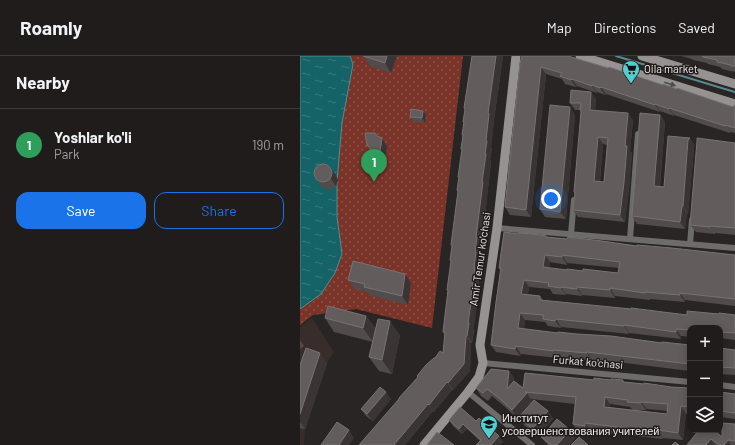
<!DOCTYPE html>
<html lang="en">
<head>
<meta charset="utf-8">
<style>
	body { margin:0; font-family:Barlow,sans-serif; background:#272524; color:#f1f3f6 }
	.controls { position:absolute; right:12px; bottom:12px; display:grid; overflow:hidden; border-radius:8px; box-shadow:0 2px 10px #0003 }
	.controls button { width:36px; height:36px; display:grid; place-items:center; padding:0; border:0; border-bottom:1px solid #3c3a3a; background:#1f1c1b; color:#f1f3f6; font:20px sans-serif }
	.you { position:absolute; left:251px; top:143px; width:14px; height:14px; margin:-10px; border:3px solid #fff; border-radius:50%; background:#1a73e8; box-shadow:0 0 0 6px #1a73e833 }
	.badge { display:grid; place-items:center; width:26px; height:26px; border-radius:50%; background:#1a73e8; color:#fff; font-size:13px; font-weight:700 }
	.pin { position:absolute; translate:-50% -33px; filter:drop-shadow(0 1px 2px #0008) }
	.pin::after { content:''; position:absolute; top:21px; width:14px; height:12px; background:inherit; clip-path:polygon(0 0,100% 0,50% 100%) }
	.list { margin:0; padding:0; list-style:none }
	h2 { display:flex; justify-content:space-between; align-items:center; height:52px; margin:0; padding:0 16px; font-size:17px }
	h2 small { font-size:13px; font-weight:400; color:#a1a1a3 }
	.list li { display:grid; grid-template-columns:26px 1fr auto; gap:12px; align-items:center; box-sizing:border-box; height:72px; padding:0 16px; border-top:1px solid #3c3a3a }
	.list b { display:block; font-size:15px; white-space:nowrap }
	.list p { margin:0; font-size:13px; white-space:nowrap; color:#a1a1a3 }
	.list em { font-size:13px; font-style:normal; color:#a1a1a3 }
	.actions { display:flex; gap:8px; padding:12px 16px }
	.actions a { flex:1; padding:9px 0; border:1px solid #1a73e8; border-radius:12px; text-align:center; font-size:14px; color:#1a73e8 }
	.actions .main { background:#1a73e8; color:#fff }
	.icon { flex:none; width:22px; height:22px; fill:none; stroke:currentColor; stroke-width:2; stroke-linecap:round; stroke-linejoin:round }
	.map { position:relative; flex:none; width:435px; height:389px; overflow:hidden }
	header { display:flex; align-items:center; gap:24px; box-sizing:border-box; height:56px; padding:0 20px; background:#1f1c1b; border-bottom:1px solid #3c3a3a }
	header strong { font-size:19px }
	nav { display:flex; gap:22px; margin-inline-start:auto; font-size:14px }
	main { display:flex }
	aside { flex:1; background:#1f1c1b }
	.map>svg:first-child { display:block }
</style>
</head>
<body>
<header>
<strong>Roamly</strong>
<nav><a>Map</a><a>Directions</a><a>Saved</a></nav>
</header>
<main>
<aside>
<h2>Nearby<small></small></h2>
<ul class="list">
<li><span class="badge" style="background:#2e9e5b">1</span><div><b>Yoshlar ko'li</b><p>Park</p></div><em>190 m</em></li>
</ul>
<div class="actions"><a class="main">Save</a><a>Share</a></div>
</aside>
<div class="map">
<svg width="435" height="389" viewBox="0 0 435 389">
	<defs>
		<pattern id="park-dots" width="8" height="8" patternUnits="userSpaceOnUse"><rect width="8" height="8" fill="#7a3329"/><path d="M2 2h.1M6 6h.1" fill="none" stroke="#8d5148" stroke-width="1.8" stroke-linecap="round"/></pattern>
		<pattern id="water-ripples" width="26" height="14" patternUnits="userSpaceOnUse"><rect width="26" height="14" fill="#156366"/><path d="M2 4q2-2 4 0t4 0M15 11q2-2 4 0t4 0" fill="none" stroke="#377a7c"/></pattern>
	</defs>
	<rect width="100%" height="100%" fill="#292524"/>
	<polygon fill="#382d2a" points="12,262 34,296 27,307 5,373 4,387 5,389 0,389 0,271"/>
	<polygon fill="url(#park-dots)" points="0,0 163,0 132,272 56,253 13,259 0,269"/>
	<polygon fill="url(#water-ripples)" stroke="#568c8e" points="0,0 50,0 53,8 42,67 37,125 37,161 42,198 35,217 21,238 0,253"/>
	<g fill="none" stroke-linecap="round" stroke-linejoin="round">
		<polyline stroke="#568c8e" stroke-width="2" points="316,0 435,36"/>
		<g stroke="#6e6b6b" stroke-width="6">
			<polyline points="197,172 435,192"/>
			<polyline points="271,178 274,144"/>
			<polyline points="330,183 338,78"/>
			<polyline points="390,188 392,164"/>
			<polyline points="183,307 390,326"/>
			<polyline points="420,329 435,331"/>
			<polyline points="168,336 232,389"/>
		</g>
		<g stroke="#979292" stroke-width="9">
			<polyline points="280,0 435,48"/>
			<polyline points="342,0 435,28"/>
			<polyline points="124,389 168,336 179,321 183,307 180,289 197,172 216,0"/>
		</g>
	</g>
	<g fill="#514c4b" fill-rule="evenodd">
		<polygon points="63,0 97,0 91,17 70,10"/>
		<polygon points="172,0 203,0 194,64 194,65 191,91 192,92 190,104 191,106 188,132 188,133 182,187 182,188 180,202 181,203 179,217 180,218 176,246 177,247 173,274 174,275 172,287 171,287 170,315 153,334 152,334 134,356 133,355 105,389 135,302 143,297 145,279 143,276 148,235 147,234 151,206 150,204 152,191 151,189 158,136 157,134 159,122 158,121 162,95 161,93 163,80 162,79 164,67 163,66 165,53 164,52"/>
		<polygon points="381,0 435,0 435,16 422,13 420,11 408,8 407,7 393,4 392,3"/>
		<polygon points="220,7 363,29 433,51 435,50 435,77 430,76 430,77 374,59 374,60 360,55 360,56 306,38 305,39 297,36 297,37 277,30 276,31 265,28 262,23 246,18 231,161 210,159 205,151"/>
		<path d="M 296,43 L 295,54 L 333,64 L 330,95 L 332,97 L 329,133 L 325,166 L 278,161 L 273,154 L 275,137 L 274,136 L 281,56 L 281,54 L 275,54 L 270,47 ZM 303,88 L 307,89 L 304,126 L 300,126 Z"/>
		<polygon points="123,55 126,59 125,67 114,66 110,61"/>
		<polygon points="275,59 266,163 245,161 240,153"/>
		<polygon points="360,59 365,66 360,130 364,131 395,89 394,92 388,158 387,157 385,173 337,168 332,160"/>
		<polygon points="77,81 82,82 87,90 85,104 78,102 72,96 67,89"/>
		<polygon points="435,87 435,179 415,177 415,178 396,176 390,169"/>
		<polygon points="30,111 35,118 38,124 36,130 34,132 28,134 22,131 17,124"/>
		<path d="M 219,178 L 246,180 L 247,181 L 267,183 L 435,199 L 435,250 L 385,244 L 385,246 L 350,243 L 350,244 L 315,240 L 315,242 L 282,239 L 282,240 L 266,238 L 266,239 L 253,238 L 250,233 L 229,231 L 228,238 L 240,240 L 243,244 L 387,259 L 435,259 L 435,284 L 420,282 L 420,272 L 390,272 L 390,281 L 381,280 L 381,283 L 329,277 L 329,278 L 261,271 L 261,272 L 248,270 L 245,266 L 225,264 L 224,273 L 258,277 L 390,289 L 390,315 L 309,305 L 292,304 L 292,305 L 258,301 L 258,302 L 221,298 L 220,300 L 196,296 L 191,289 L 196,247 L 196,246 L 200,214 L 199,212 ZM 250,206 L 267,209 L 267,207 L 319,212 L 318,217 L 267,214 L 249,212 Z"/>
		<polygon points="105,218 111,227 108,249 71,240 67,236 55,233 48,224"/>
		<polygon points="66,260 76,273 100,279 92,318 79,315 69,301 73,286 34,276 25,262"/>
		<polygon points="0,284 4,290 0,293"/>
		<polygon points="420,292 435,294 435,319 420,318"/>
		<polygon points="27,307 5,373 0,372 0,309"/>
		<path d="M 209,315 L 214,322 L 214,326 L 223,332 L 294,324 L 325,326 L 371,331 L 390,332 L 390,358 L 386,358 L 383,384 L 363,382 L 363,383 L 291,375 L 290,377 L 278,376 L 273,368 L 275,348 L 231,343 L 232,345 L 217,362 L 204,350 L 192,340 L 188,345 L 181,340 L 176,332 ZM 310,348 L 330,351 L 333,354 L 346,354 L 347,353 L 368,355 L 367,358 L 310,351 Z"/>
		<polygon points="420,336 435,338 435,363 420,361"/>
		<polygon points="91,343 73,365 66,360 61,353"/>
		<polygon points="248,355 253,363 237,380 224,369 219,361"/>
		<polygon points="149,364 176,365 199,380 203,386 180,385 167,373 162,378 153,370"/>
		<polygon points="435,368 435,389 387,389 422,381"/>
		<polygon points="241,381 275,382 269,389 248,389"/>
	</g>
	<g fill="#3a3534">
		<polygon points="87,0 97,0 91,17 85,7"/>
		<polygon points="196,0 203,0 194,64 194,65 191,91 192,92 190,104 191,106 188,132 188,133 182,187 182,188 180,202 181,203 179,217 180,218 176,246 177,247 172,287 167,280 175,196 182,126 188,57"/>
		<polygon points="241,11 246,18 231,161 226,154"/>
		<polygon points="272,23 277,30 276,31 271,24"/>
		<polygon points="292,29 297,36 297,37 292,30"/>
		<polygon points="301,31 306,38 305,39 300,32"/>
		<polygon points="291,36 296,43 295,61 290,54"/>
		<polygon points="355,48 360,55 360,56 355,49"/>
		<polygon points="270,51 275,59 266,163 260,156"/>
		<polygon points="369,52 374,59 374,60 369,53"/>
		<polygon points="123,55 126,59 125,67 122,62"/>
		<polygon points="328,57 333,64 330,95 332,97 329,133 325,166 320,159"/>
		<polygon points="360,59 365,66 359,137 354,130"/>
		<polygon points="75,77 80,84 82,82 87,90 85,104 80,96 77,80"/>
		<polygon points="298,81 303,88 299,133 294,125"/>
		<polygon points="390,82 395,89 394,92 388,158 383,150 388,84"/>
		<polygon points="30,111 35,118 38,124 36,130 31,123"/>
		<polygon points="382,150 387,157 385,173 380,166"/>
		<polygon points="245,199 250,206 248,218 243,211"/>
		<polygon points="262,199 267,207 267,209 262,201"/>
		<polygon points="105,218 111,227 108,249 102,240"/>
		<polygon points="224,224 229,231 227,245 221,238"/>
		<polygon points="261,231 266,238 266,239 261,232"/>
		<polygon points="277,231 282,239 282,240 277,233"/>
		<polygon points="310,232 315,240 315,242 310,234"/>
		<polygon points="380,237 385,244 385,246 380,239"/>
		<polygon points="220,257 225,264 223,279 218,272"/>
		<polygon points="66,260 76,274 73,286 63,272"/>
		<polygon points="256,263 261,271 261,272 255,265"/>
		<polygon points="90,265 100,279 92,318 82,304"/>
		<polygon points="324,269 329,277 329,278 324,270"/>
		<polygon points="376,273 381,280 381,283 376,276"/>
		<polygon points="166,280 171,287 170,315 153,334 148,327"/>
		<polygon points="216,290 221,298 220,300 215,293"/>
		<polygon points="287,296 292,304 292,305 287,297"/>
		<polygon points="20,297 27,307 5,373 0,366 0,358"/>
		<polygon points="209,315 214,322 212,341 207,333"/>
		<polygon points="147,326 152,334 134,356 129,349"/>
		<polygon points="86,336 91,343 73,365 67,358"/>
		<polygon points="227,337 232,345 217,362 212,354"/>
		<polygon points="305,341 310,348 309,358 304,351"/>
		<polygon points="341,346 347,353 346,354 341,347"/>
		<polygon points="128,348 133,355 105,389 94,389"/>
		<polygon points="381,350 386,358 383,384 378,377"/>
		<polygon points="248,355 253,363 237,380 232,373"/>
		<polygon points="285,367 291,375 290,377 285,370"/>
		<polygon points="163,368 167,373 162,378 159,373"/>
		<polygon points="49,374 54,382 49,389 39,389"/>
		<polygon points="270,374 275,382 269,389 257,389"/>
		<polygon points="358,374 363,382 363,383 358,376"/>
		<polygon points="199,380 203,386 200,389 191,389"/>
		<polygon points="411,383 415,389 406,389"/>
		<polygon points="428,384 431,389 424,389"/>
	</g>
	<g fill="#625d5c" stroke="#787372" fill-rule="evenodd">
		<polygon points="63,0 87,0 85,7"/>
		<polygon points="172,0 196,0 188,57 189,58 186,84 187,85 185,98 186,98 182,126 183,126 176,181 177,181 175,196 176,196 174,211 175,211 171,240 172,240 168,267 169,267 167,280 166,280 164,308 148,327 147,326 129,349 128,348 94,389 59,389 99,343 99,342 118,321 117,320 126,309 134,302 135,302 140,295 143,297 145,276 143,276 148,234 147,234 151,205 150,204 152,190 151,189 158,135 157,134 159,121 158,121 162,93 161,93 163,79 162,79 164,66 163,66 165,53 164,52"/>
		<polygon points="222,0 263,0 267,1 268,0 308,12 309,11 363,29 363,28 377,33 377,32 433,51 434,49 435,50 435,72 425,69 425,70 369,52 369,53 355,48 355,49 301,31 300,32 292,29 292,30 272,23 271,24 260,20 262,17 241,11 226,154 205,151 220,7"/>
		<polygon points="402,0 435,0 435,10 431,10 431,9 417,6 417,4 403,1"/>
		<path d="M 271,34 L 291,36 L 290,54 L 328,57 L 325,90 L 327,90 L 324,126 L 320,159 L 273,154 L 275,136 L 274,136 L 281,56 L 280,53 L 281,47 L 270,47 ZM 298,81 L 308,82 L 304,126 L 294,125 Z"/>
		<polygon points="250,49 270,51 260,156 240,153"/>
		<polygon points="111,53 123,55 122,62 110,61"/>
		<polygon points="340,57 360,59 354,130 364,131 368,80 390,82 388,84 383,150 382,150 380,166 332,160"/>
		<polygon points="65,77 75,77 77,80 82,82 80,96 73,95 67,89"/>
		<polygon points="397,82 435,87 435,172 410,170 410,171 390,169 397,85"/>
		<circle cx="23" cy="117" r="9"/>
		<path d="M 204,176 L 219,178 L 219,177 L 233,178 L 246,180 L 246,181 L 267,183 L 268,181 L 302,185 L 337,190 L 337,189 L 372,192 L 435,199 L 435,243 L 380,237 L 380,239 L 345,236 L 345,237 L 310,232 L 310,234 L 277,231 L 277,233 L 261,231 L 261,232 L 248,230 L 249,227 L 224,224 L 221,238 L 240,240 L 240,244 L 331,253 L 331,252 L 387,259 L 387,255 L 419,258 L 419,257 L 435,259 L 435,277 L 420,276 L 420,272 L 390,272 L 390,274 L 376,273 L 376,276 L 324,269 L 324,270 L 256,263 L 255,265 L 243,263 L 243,259 L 220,257 L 218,272 L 258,277 L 258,276 L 277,278 L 311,280 L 362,287 L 362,286 L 390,289 L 390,308 L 304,298 L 287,296 L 287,297 L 253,294 L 253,295 L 216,290 L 215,293 L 191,289 L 196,246 L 201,212 L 199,212 ZM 245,199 L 262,201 L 262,199 L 320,206 L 318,217 L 283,213 L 283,215 L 267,213 L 267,214 L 243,211 Z"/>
		<polygon points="53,205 105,218 102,240 64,231 65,228 48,224"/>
		<polygon points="28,250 66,260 63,272 25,262"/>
		<polygon points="78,263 90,265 82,304 69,301"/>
		<polygon points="6,292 20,297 0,358 0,309"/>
		<polygon points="420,292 435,294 435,312 420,311"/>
		<path d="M 191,313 L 209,315 L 207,333 L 214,325 L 223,332 L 225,317 L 294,324 L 294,322 L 311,324 L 311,323 L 323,324 L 323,326 L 344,328 L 344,327 L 371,331 L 390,332 L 390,351 L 382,350 L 381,350 L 378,377 L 358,374 L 358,376 L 285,367 L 285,370 L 273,368 L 276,341 L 225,336 L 227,337 L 212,354 L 199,342 L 187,333 L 183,337 L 176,332 ZM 305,341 L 328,344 L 327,346 L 341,347 L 341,346 L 368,348 L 367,358 L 304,351 Z"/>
		<polygon points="80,331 86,336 67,358 61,353"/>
		<polygon points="420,336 435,338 435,357 420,355"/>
		<polygon points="234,344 248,355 232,373 219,361"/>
		<polygon points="160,351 176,365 179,362 199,380 191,389 176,389 181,384 163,368 159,373 149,364"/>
		<polygon points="257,363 270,374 257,389 251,389 241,381"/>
		<polygon points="37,366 49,374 39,389 21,389"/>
		<polygon points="422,367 435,368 435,385 428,384 424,389 420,389 411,383 406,389 387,389 399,374 414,374 422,381"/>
		<polygon points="137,376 154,389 127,389"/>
		<polygon points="279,381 288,389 271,389"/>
		<polygon points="375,386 379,389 372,389"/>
	</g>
	<defs><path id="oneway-solid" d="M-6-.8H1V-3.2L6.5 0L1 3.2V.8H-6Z"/></defs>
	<use fill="#504b4a" href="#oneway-solid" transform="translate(370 28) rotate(17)"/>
	<defs>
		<g id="supermarket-pin" transform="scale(0.9)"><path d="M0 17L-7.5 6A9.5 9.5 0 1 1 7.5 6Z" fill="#52cdd0" stroke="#201b1a"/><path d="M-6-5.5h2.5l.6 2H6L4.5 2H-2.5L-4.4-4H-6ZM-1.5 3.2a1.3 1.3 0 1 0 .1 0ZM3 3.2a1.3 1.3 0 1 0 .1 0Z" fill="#111"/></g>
		<g id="university-pin" transform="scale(0.9)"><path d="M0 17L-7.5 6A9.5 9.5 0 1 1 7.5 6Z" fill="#52cdd0" stroke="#201b1a"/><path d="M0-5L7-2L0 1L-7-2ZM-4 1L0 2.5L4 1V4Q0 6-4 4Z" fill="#111"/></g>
	</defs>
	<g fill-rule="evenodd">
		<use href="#supermarket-pin" x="331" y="13"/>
		<use href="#university-pin" x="189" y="368"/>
	</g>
	<g text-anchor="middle" stroke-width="3" stroke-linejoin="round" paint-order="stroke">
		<g font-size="11" fill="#eeebea" stroke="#201b1a" text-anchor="start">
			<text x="344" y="17">Oila market</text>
			<text x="202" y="366">Институт<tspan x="202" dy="13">усовершенствования учителей</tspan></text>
		</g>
		<g font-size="11" fill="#eeebea" stroke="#201b1a">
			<text transform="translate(180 203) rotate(-82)" y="4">Amir Temur ko'chasi</text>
			<text transform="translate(288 306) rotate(5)" y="4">Furkat ko'chasi</text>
		</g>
	</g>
</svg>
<div class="controls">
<button>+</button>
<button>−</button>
<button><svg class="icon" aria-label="layers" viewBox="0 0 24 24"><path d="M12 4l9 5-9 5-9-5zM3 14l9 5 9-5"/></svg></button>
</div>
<div class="you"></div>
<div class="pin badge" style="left:74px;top:126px;background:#2e9e5b">1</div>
</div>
</main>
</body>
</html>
